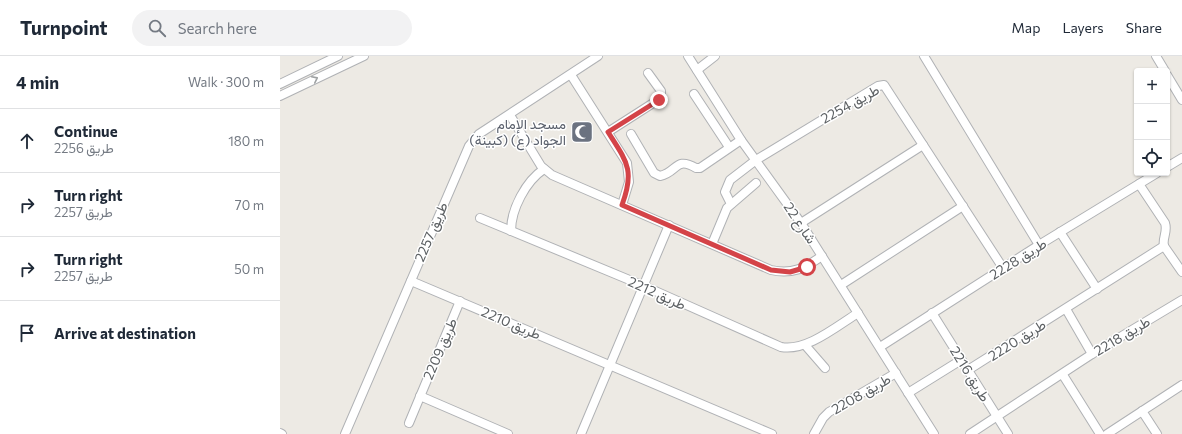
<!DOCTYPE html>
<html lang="en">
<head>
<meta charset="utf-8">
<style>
	body { margin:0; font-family:Commissioner,Vazirmatn,sans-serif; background:#f2f2f3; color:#1f2937 }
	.controls { position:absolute; right:12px; top:12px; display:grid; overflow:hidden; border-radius:4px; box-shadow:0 1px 3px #0004 }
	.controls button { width:36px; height:36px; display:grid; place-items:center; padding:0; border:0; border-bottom:1px solid #e0e1e3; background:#fff; color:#1f2937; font:20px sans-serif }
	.stop { position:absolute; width:12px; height:12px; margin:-9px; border:3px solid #d44348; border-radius:50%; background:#fff }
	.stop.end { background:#d44348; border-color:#fff; box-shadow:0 1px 4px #0008 }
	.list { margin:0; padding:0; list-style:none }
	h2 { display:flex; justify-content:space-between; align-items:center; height:52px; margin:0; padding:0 16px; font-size:17px }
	h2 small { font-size:13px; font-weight:400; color:#747a83 }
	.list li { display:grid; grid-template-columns:26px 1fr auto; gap:12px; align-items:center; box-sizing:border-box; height:64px; padding:0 16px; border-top:1px solid #e0e1e3 }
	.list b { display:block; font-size:15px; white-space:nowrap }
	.list p { margin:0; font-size:13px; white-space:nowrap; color:#747a83 }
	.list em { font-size:13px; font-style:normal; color:#747a83 }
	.icon { flex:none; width:22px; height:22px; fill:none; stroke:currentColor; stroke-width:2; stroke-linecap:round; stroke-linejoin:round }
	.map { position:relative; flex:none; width:902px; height:378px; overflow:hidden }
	header { display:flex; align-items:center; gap:24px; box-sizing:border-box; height:56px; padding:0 20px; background:#fff; border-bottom:1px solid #e0e1e3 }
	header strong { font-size:19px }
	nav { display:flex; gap:22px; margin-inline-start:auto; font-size:14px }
	.search { width:280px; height:36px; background:#f2f2f3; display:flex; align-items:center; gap:10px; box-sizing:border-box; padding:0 14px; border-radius:22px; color:#747a83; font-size:15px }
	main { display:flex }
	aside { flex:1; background:#fff }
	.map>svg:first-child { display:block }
</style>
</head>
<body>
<header>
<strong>Turnpoint</strong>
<div class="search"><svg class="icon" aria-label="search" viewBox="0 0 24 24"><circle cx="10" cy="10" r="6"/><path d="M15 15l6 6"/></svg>Search here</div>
<nav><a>Map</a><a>Layers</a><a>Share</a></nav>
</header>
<main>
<aside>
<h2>4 min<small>Walk · 300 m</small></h2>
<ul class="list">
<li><svg class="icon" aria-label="ahead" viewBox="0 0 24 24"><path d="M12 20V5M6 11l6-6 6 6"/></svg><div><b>Continue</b><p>طريق 2256</p></div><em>180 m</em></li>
<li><svg class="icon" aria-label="right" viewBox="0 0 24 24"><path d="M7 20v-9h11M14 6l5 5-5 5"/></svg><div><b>Turn right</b><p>طريق 2257</p></div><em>70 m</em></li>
<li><svg class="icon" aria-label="right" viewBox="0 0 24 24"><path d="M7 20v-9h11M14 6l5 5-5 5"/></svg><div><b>Turn right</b><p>طريق 2257</p></div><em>50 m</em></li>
<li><svg class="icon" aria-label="arrive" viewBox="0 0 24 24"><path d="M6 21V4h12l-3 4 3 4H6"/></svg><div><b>Arrive at destination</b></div></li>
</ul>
</aside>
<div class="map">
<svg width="902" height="378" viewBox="0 0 902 378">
	<rect width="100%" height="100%" fill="#edeae4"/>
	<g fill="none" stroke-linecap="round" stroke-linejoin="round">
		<g stroke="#b0b2b5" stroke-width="10">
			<g id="minor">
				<polyline points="408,0 461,84 521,167 654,378"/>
				<polyline points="644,0 759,189"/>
				<polyline points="876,0 885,15"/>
				<polyline points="417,14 435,0"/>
				<polyline points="291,19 347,107 349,126 342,149"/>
				<polyline points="887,19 902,44"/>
				<polyline points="0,28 58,0"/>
				<polyline points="414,38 449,91"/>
				<polyline points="0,40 84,0"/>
				<path d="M 230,59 L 261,110 L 272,119 L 491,214 C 512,219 525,212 542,200"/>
				<polyline points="328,76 381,42 381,35 368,17"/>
				<path d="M 351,78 L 374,117 L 380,120 C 398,116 395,100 416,112 L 420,112 L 461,84"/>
				<polyline points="887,111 902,102"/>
				<path d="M 859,128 L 885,167 C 888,176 882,182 884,190 L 902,216"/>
				<polyline points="451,148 445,136 450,124 476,104 598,30 604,29 723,212"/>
				<path d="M 200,162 L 364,230 L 501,291 C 526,296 557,270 578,257"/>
				<polyline points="521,167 643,89"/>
				<path d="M 231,175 C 231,153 246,125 264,113"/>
				<polyline points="780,176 817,233"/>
				<polyline points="432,188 447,152 476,127"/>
				<polyline points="131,225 492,378"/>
				<polyline points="561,229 683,150"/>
				<polyline points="786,253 812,298"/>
				<polyline points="652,257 728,378"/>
				<polyline points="525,289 545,312"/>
				<polyline points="600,291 759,189 877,117"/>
				<polyline points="688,314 884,190"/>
				<polyline points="783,319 820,378"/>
				<polyline points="628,337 681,304"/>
				<polyline points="140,340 228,378"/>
				<polyline points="862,355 877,378"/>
				<polyline points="129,367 180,245"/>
				<polyline points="0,377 2,378"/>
				<polyline points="65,378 189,90 199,78 318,0"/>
				<polyline points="301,378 389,169"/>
				<polyline points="534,378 543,362 549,356 616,317"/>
				<polyline points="690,378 812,298 902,244"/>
				<polyline points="827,378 902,329"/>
			</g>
		</g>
		<use href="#minor" stroke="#fff" stroke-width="8"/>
	</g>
	<defs><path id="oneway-chevron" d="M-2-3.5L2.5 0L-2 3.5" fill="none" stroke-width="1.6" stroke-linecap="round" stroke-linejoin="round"/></defs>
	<use stroke="#9da0a1" href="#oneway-chevron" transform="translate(35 23) rotate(-26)"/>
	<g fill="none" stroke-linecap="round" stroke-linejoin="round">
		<path stroke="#d44348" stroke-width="5" d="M 379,44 L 328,76 C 347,106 355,114 342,149 L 491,214 L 510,216 L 527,211"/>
	</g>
	<defs>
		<g id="mosque-square" transform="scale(1.15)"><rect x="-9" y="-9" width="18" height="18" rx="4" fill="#6b7280" stroke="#fff"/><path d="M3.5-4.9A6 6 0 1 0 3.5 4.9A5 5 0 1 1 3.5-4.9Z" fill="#fff"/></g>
	</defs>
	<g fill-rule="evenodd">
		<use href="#mosque-square" x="302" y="76"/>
	</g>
	<g text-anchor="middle" stroke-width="3" stroke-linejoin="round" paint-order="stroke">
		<g font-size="14" fill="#5c6063" stroke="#fff">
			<text transform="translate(570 48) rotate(-29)" y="5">طريق 2254</text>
			<text transform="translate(520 167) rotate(56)" y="5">شارع 22</text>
			<text transform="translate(151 176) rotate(-67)" y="5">طريق 2257</text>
			<text transform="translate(738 203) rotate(-32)" y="5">طريق 2228</text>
			<text transform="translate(377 237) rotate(24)" y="5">طريق 2212</text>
			<text transform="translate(231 267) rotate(23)" y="5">طريق 2210</text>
			<text transform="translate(842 280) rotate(-31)" y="5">طريق 2218</text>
			<text transform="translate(737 284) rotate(-32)" y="5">طريق 2220</text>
			<text transform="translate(160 293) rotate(-67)" y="5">طريق 2209</text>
			<text transform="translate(690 318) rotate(58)" y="5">طريق 2216</text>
			<text transform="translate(581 338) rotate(-30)" y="5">طريق 2208</text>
		</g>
		<g font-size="14" fill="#5b616d" stroke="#fff" text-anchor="end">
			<text x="286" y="73">مسجد الإمام<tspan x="286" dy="16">الجواد (ع) (كبينة)</tspan></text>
		</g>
	</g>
</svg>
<div class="controls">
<button>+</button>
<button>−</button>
<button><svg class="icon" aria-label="locate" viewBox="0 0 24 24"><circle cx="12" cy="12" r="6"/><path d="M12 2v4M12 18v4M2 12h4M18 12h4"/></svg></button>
</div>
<div class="stop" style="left:527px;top:211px"></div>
<div class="stop end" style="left:379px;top:44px"></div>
</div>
</main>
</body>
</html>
